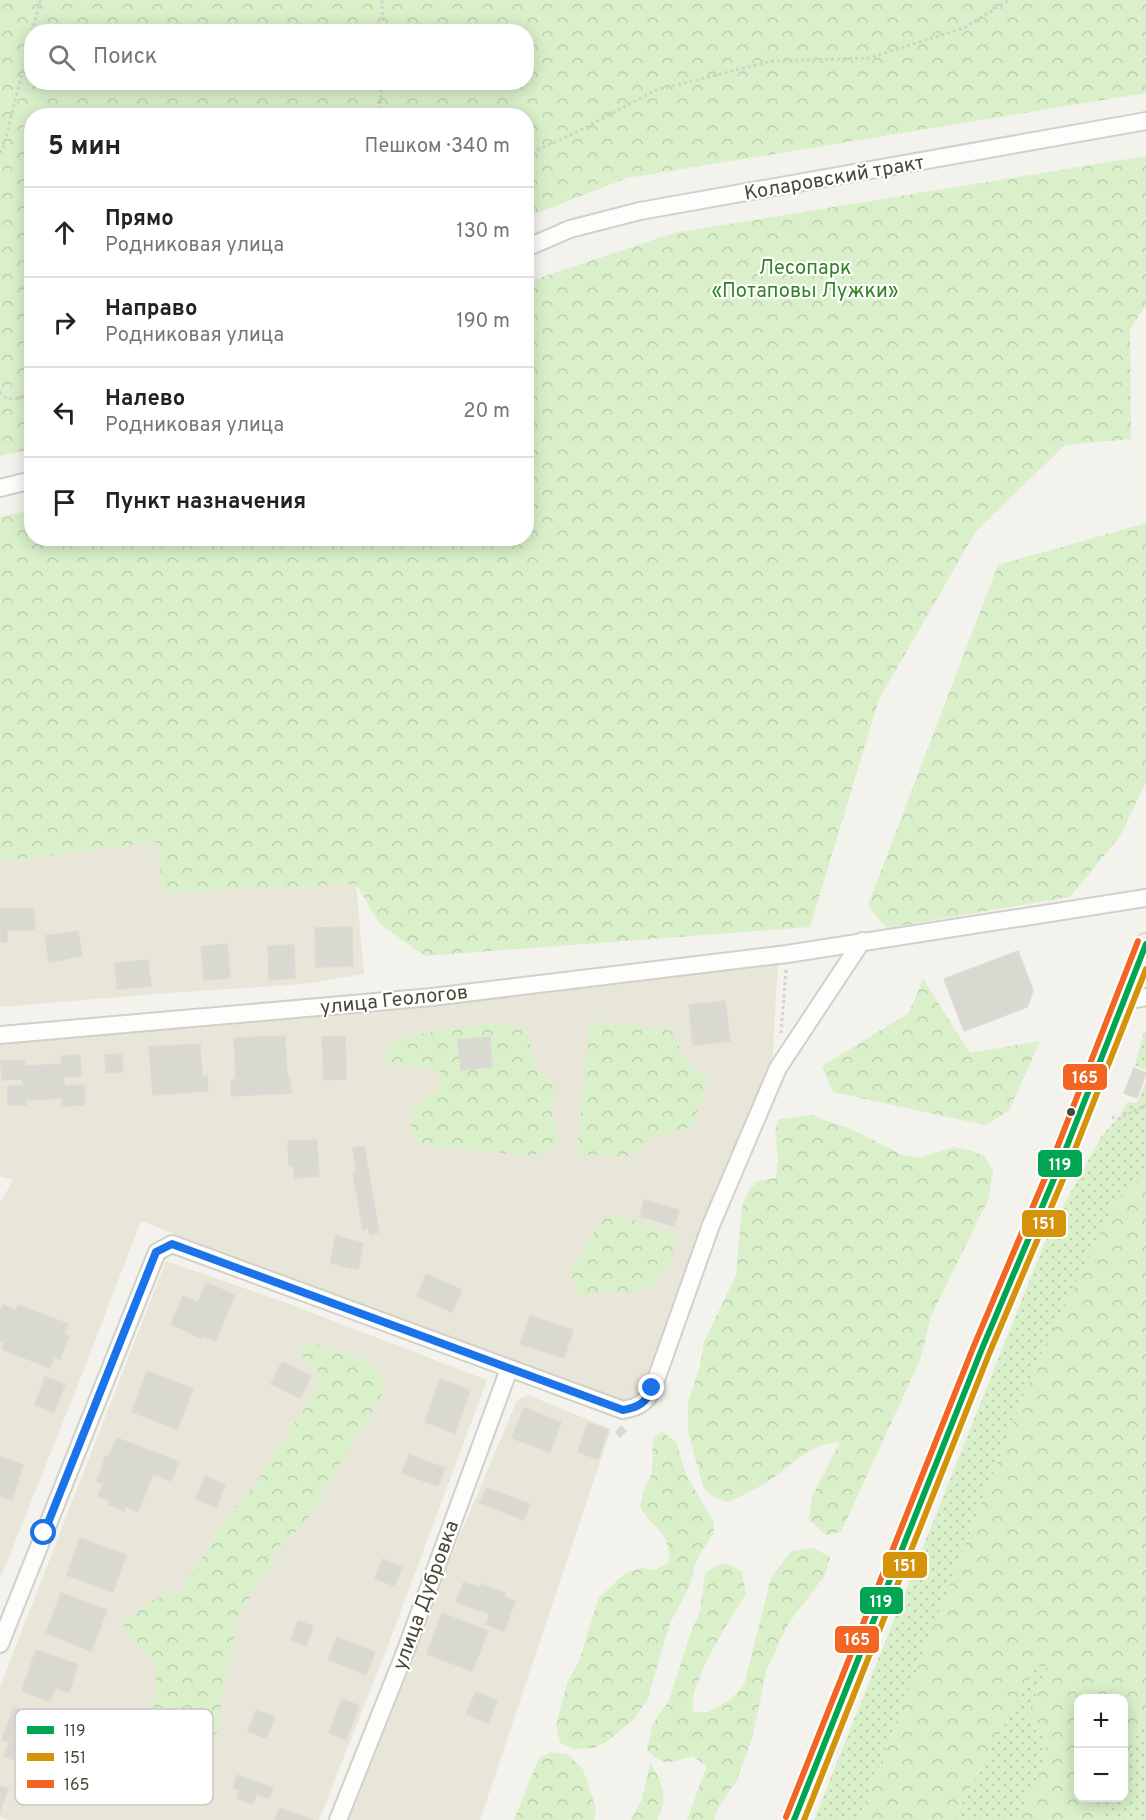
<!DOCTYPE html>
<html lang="ru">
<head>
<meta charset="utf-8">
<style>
	body { margin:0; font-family:Overpass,sans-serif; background:#f2f2f2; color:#222 }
	.controls { position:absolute; right:18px; bottom:18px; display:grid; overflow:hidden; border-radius:12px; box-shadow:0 3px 15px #0003 }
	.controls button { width:54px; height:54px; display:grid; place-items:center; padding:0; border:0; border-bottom:2px solid #e0e0e0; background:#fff; color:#222; font:30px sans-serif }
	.stop { position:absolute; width:18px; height:18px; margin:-14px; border:4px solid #1a73e8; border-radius:50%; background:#fff }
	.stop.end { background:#1a73e8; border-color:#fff; box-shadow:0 2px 6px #0008 }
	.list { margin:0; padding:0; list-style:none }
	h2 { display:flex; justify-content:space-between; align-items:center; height:78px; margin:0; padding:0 24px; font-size:26px }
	h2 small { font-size:20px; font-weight:400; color:#767676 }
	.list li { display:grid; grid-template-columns:39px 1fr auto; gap:18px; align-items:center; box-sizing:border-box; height:90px; padding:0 24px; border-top:2px solid #e0e0e0 }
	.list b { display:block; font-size:22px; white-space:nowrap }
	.list p { margin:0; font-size:20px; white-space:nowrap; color:#767676 }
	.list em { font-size:20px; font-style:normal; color:#767676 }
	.icon { flex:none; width:33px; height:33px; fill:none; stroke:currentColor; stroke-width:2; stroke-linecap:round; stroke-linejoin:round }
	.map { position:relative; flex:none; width:1146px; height:1820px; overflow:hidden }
	.search { position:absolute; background:#fff; box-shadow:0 3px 15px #0003; left:24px; top:24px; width:510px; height:66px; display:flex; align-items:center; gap:15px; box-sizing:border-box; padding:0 21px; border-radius:24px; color:#767676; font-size:22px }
	.panel { position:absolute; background:#fff; box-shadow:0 3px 15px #0003; left:24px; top:108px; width:510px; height:438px; border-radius:24px }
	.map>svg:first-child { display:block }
</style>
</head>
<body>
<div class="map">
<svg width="1146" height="1820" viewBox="0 0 1146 1820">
	<defs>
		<pattern id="grass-dots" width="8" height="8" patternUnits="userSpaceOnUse" patternTransform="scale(1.5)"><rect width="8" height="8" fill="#d9f0ca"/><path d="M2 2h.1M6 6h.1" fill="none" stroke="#bccfae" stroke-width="1.8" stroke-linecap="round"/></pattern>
		<pattern id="forest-crowns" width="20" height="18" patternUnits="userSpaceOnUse" patternTransform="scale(1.5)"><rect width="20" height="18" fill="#d9f0ca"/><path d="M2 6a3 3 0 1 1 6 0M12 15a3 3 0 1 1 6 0" fill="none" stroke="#bccfae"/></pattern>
	</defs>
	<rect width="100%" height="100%" fill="#f3f2ec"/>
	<g fill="#e8e6d9" fill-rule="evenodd">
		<polygon points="158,842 164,892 356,884 364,974 304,984 168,993 0,1007 0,862"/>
		<polygon points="778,962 772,1066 707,1222 639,1395 620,1403 141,1221 79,1382 0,1579 0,1203 13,1180 0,1176 0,1041"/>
		<path d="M 166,1261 L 281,1301 L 487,1380 L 387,1648 L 319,1820 L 8,1820 L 0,1817 L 0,1687 ZM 311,1342 L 353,1355 L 375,1368 L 385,1390 L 302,1528 L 281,1544 L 262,1579 L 240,1612 L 227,1666 L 217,1733 L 212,1754 L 187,1803 L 143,1741 L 156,1694 L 156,1663 L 124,1635 L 153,1600 L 182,1589 L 226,1519 L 258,1480 L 304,1409 L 319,1381 L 317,1369 L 301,1355 Z"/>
		<polygon points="528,1395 611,1429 480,1820 346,1820 409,1657 517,1400"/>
	</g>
	<g fill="url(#grass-dots)">
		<polygon points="1144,1032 1146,1033 1146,1070 1135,1065"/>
		<polygon points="1146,1081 1146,1175 1118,1198 1035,1366 858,1820 814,1820 1049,1232 1101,1137 1121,1114 1127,1102 1137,1103"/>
		<polygon points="1047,1666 1027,1717 1034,1729 1045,1736 1046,1757 1032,1790 1016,1820 950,1820 961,1805 1036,1667"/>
		<polygon points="1146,1713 1146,1820 1100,1820 1110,1798 1124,1798 1124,1766"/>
	</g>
	<g fill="url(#forest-crowns)" fill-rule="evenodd">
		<path d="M 0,0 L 1146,0 L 1146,93 L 627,178 L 527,217 L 526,116 L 32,116 L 31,449 L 0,456 ZM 32,32 L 526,32 L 526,82 L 32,82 Z"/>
		<polygon points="1146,156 1146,305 1130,329 1131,439 1065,445 976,531 879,699 810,927 425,956 380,924 356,884 163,892 157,842 0,862 0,517 31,510 32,538 526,538 527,282 674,233"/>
		<polygon points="1146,523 1146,782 1120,836 1070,897 886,928 868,905 998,565"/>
		<polygon points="923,979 970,1053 1040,1041 1009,1111 985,1125 833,1092 822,1066 909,1013"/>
		<polygon points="590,1022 643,1026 673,1031 685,1061 709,1083 691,1127 653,1137 625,1157 577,1154"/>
		<path d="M 508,1023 L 529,1030 L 531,1051 L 540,1076 L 556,1085 L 551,1110 L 559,1143 L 543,1153 L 523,1156 L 496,1152 L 440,1147 L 415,1141 C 405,1109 411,1108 438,1092 L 440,1072 L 386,1062 L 389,1044 C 427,1030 468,1024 508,1023 Z"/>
		<path d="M 812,1115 L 853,1130 L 903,1155 L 920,1158 L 953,1147 L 972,1151 L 984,1156 L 993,1170 L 988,1200 L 931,1316 L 920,1360 L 841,1532 L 826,1535 L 809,1520 L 812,1497 L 840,1442 C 808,1443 795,1464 770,1480 C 757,1489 742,1495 728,1502 L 714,1497 L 704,1489 L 688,1432 L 688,1403 L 700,1366 L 704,1342 L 736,1275 L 742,1207 L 749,1189 L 758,1181 L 776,1178 L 778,1159 L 775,1132 L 779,1119 Z"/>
		<polygon points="1146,1175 1146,1713 1124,1766 1124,1698 1078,1698 1078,1798 1110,1798 1102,1817 1100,1820 1016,1820 1032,1790 1046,1757 1045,1736 1034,1729 1027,1717 1047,1666 1036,1667 961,1805 950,1820 858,1820 1035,1366 1118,1198"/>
		<path d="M 622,1214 C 640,1224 659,1228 676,1239 L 672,1262 L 654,1285 L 629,1292 L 609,1291 L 581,1296 L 574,1285 L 571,1269 L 603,1219 Z"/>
		<polygon points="311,1342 353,1355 375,1368 385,1390 302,1528 281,1544 262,1579 240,1612 227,1666 217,1733 212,1754 187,1803 164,1800 146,1793 139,1774 143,1741 156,1694 156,1663 124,1635 124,1625 153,1600 182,1589 226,1519 258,1480 304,1409 319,1381 317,1369 301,1355 302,1345"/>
		<path d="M 662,1432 L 676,1442 L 686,1475 L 713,1520 L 714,1533 L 702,1550 L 695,1565 L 690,1585 L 670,1623 L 647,1700 L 634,1719 L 610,1739 L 595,1748 L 575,1749 L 560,1743 L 556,1725 L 568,1680 L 579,1662 L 598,1599 L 624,1574 L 641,1568 L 654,1570 L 669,1563 C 671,1529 653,1532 640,1506 L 644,1490 L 652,1473 L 653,1438 Z"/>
		<path d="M 813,1548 L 830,1557 L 825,1575 L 788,1624 L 767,1669 L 752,1738 L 737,1780 L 718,1808 L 714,1820 L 687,1820 L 707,1766 L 692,1756 C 671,1763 664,1767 647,1750 L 653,1724 L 669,1701 L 691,1632 L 700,1611 L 705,1573 C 720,1562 726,1560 742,1572 L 746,1594 C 731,1617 687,1686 693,1712 L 708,1712 L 731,1699 L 744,1685 L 771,1578 L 791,1551 Z"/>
		<polygon points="551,1752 567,1754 583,1769 596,1809 594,1820 514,1820 539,1758"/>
		<path d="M 650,1763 C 662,1780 669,1801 657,1820 L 631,1820 L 642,1799 Z"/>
	</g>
	<g fill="#dad9d1" stroke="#dcdad2" stroke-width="1.5">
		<polygon points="0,909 34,909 35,930 7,930 7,942 0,942"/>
		<polygon points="352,927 353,966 316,967 315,928"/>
		<polygon points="78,931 82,956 49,962 45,936"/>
		<polygon points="227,944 230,978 204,980 201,947"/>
		<polygon points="294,945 295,978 269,980 268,946"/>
		<polygon points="1018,951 1033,991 1027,1007 964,1031 944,979"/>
		<polygon points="148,960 151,986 117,989 115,963"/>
		<polygon points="725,1001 730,1041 693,1045 689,1005"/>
		<polygon points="285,1036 287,1077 290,1077 291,1093 231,1096 231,1080 236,1079 234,1038"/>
		<polygon points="345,1036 346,1079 324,1080 322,1037"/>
		<polygon points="490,1037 492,1067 461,1070 458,1040"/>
		<polygon points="200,1044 202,1076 207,1076 208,1091 153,1095 149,1047"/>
		<polygon points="122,1054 123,1072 106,1073 105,1055"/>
		<polygon points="80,1055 81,1076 64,1077 64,1086 84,1085 85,1105 62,1106 62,1098 26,1100 26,1105 8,1105 8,1086 23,1085 23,1079 2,1080 1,1061 24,1061 25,1066 62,1064 61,1056"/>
		<polygon points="1134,1068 1146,1073 1137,1098 1124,1093"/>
		<polygon points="317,1140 319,1176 295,1178 294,1166 289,1166 288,1141"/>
		<polygon points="364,1146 379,1232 370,1234 369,1228 363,1230 353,1172 357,1171 353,1148"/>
		<polygon points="644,1200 679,1210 674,1226 640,1216"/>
		<polygon points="336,1236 363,1243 358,1269 330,1263"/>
		<polygon points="426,1274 462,1290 452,1312 417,1296"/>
		<polygon points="206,1283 235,1295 215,1341 203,1336 202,1339 171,1324 183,1296 198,1303"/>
		<polygon points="3,1305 16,1310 18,1305 68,1324 64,1334 69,1336 60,1359 54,1357 50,1368 2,1349 4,1343 0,1341 0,1312"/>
		<polygon points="530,1316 573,1330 564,1358 520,1344"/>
		<polygon points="282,1362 311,1376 300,1398 271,1384"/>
		<polygon points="147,1371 193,1389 177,1429 132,1412"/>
		<polygon points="45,1377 65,1384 54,1412 35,1405"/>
		<polygon points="440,1379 470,1390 455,1433 425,1422"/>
		<polygon points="524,1408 561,1422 550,1452 512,1438"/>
		<polygon points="588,1423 608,1430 598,1459 578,1452"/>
		<polygon points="621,1426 626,1431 620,1437 616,1432"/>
		<polygon points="117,1438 179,1462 171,1481 153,1474 138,1512 125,1506 124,1511 109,1505 110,1501 98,1496 103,1484 97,1481 106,1456 109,1457"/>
		<polygon points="409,1455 445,1468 438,1486 402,1473"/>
		<polygon points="0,1457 23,1465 12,1500 0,1496"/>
		<polygon points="205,1476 225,1485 216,1507 196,1499"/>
		<polygon points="486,1488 530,1504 524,1520 480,1503"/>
		<polygon points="80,1538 126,1555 113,1592 67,1575"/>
		<polygon points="383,1559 402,1567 394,1586 375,1578"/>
		<polygon points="464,1582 480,1588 481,1584 505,1593 504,1597 515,1601 504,1631 486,1624 490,1614 456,1602"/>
		<polygon points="61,1593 107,1610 91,1651 46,1633"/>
		<polygon points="442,1613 488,1631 472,1671 427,1654"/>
		<polygon points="298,1621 313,1626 306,1646 291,1640"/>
		<polygon points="337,1637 375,1652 366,1675 328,1659"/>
		<polygon points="36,1650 78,1665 69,1692 55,1688 50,1701 22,1691"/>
		<polygon points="476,1692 497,1701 488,1723 466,1714"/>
		<polygon points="342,1699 359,1706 346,1740 329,1733"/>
		<polygon points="14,1707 46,1719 40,1734 52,1739 40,1770 4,1756 10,1742 2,1739"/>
		<polygon points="256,1710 275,1717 266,1738 248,1731"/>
		<polygon points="237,1775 273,1788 269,1799 257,1794 253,1804 237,1798 240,1791 233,1788"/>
		<polygon points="0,1786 8,1789 0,1811"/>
		<polygon points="280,1808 313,1820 275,1820"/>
	</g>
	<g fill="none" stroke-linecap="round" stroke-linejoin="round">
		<g stroke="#d1d0c9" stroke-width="20">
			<g id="minor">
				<polyline points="526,248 570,229 640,211 1146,121"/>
				<polyline points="0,488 32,480"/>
				<polyline points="1124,1001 1146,997"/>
				<polyline points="0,1035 432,997 787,954 1146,898"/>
				<path d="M 0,1644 L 157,1252 L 172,1244 L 623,1410 C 639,1407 646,1403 653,1388 L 711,1225 L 778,1068 L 862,941"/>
				<polyline points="338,1820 404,1655 509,1369"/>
			</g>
		</g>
		<g stroke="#d8d5b8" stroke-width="24">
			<polyline id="major" points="794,1820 981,1351 1056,1174 1146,944"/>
		</g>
		<g stroke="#d3d2cb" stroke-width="3" stroke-dasharray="3 3" stroke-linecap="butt">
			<polyline points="382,0 383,32"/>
			<polyline points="32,32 40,0"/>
			<polyline points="380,116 381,82"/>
			<polyline points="0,153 4,145 32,33"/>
			<polyline points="526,155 575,133 656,90 772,61 869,58 964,28 1009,0"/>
			<polyline points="0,392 7,399 32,397"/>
			<polyline points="781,1033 786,970"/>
			<polyline points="1112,1117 1119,1119 1146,1105"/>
		</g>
		<use href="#minor" stroke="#fdfdfc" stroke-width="16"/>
		<use href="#major" stroke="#f2f1e4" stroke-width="21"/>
		<g stroke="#fff" stroke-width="10">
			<polyline id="bus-1" points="794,1820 981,1351 1056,1174 1146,944"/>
		</g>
		<g stroke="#fff" stroke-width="10">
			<polyline id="bus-2" points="804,1820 989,1354 1064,1177 1146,969"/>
		</g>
		<g stroke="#fff" stroke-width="10">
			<polyline id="bus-3" points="786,1817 973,1348 1048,1171 1138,941"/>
		</g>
		<use href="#bus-1" stroke="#00a651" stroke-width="6"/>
		<use href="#bus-2" stroke="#d5930b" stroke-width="6"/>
		<use href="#bus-3" stroke="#f26522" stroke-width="6"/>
	</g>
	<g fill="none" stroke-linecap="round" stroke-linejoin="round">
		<path stroke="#1a73e8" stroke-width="8" d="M 44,1533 L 156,1252 L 172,1244 L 623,1410 C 639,1407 646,1403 652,1388"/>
	</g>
	<circle fill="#4b4836" stroke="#fff" stroke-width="2" cx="1071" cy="1112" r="5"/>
	<g text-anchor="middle" stroke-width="4.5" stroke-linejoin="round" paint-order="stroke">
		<g font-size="20" fill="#4b4836" stroke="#fff">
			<text transform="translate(834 177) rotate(-10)" y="7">Коларовский тракт</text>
			<text transform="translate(394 999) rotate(-6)" y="7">улица Геологов</text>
			<text transform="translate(425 1595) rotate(-70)" y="7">улица Дубровка</text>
		</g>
		<g font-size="20" fill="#318422" stroke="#fff">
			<text x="805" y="274">Лесопарк<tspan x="805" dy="23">«Потаповы Лужки»</tspan></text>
		</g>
	</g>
	<rect x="15" y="1709" width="198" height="96" rx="9" fill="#fff" stroke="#c9c8c3" stroke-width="1.5"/>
	<rect x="27" y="1726" width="27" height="8" fill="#00a651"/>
	<rect x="27" y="1753" width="27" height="8" fill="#d5930b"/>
	<rect x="27" y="1780" width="27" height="8" fill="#f26522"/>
	<g font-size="16" fill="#4b4836">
		<text x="64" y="1736">119</text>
		<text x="64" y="1763">151</text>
		<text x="64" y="1790">165</text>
	</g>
	<g stroke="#fff" stroke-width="2">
		<rect x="1062" y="1063" width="46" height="28" rx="6" fill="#f26522"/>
		<rect x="1037" y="1149" width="46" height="29" rx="6" fill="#00a651"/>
		<rect x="1021" y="1209" width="46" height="29" rx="6" fill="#d5930b"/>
		<rect x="882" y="1551" width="46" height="28" rx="6" fill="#d5930b"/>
		<rect x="859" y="1586" width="45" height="29" rx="6" fill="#00a651"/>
		<rect x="834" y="1625" width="46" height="29" rx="6" fill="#f26522"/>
	</g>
	<g font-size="16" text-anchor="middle" font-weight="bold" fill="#fff">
		<text x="1085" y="1083">165</text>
		<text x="1060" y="1170">119</text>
		<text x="1044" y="1229">151</text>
		<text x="905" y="1571">151</text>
		<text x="881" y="1607">119</text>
		<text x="857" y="1645">165</text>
	</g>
</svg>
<div class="controls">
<button>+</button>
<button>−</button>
</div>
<div class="stop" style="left:44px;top:1533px"></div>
<div class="stop end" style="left:652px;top:1388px"></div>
<div class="search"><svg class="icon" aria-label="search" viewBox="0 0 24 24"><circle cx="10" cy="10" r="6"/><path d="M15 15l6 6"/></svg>Поиск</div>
<section class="panel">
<h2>5 мин<small>Пешком · 340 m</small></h2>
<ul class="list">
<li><svg class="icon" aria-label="ahead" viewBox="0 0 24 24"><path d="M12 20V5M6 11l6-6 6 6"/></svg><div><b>Прямо</b><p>Родниковая улица</p></div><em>130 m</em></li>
<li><svg class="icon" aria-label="right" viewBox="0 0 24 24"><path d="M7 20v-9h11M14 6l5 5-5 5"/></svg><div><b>Направо</b><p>Родниковая улица</p></div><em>190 m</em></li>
<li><svg class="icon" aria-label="left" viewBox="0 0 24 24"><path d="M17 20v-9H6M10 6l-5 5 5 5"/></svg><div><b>Налево</b><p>Родниковая улица</p></div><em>20 m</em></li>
<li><svg class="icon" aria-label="arrive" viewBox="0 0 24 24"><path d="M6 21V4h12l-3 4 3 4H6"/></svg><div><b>Пункт назначения</b></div></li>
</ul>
</section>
</div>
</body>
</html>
